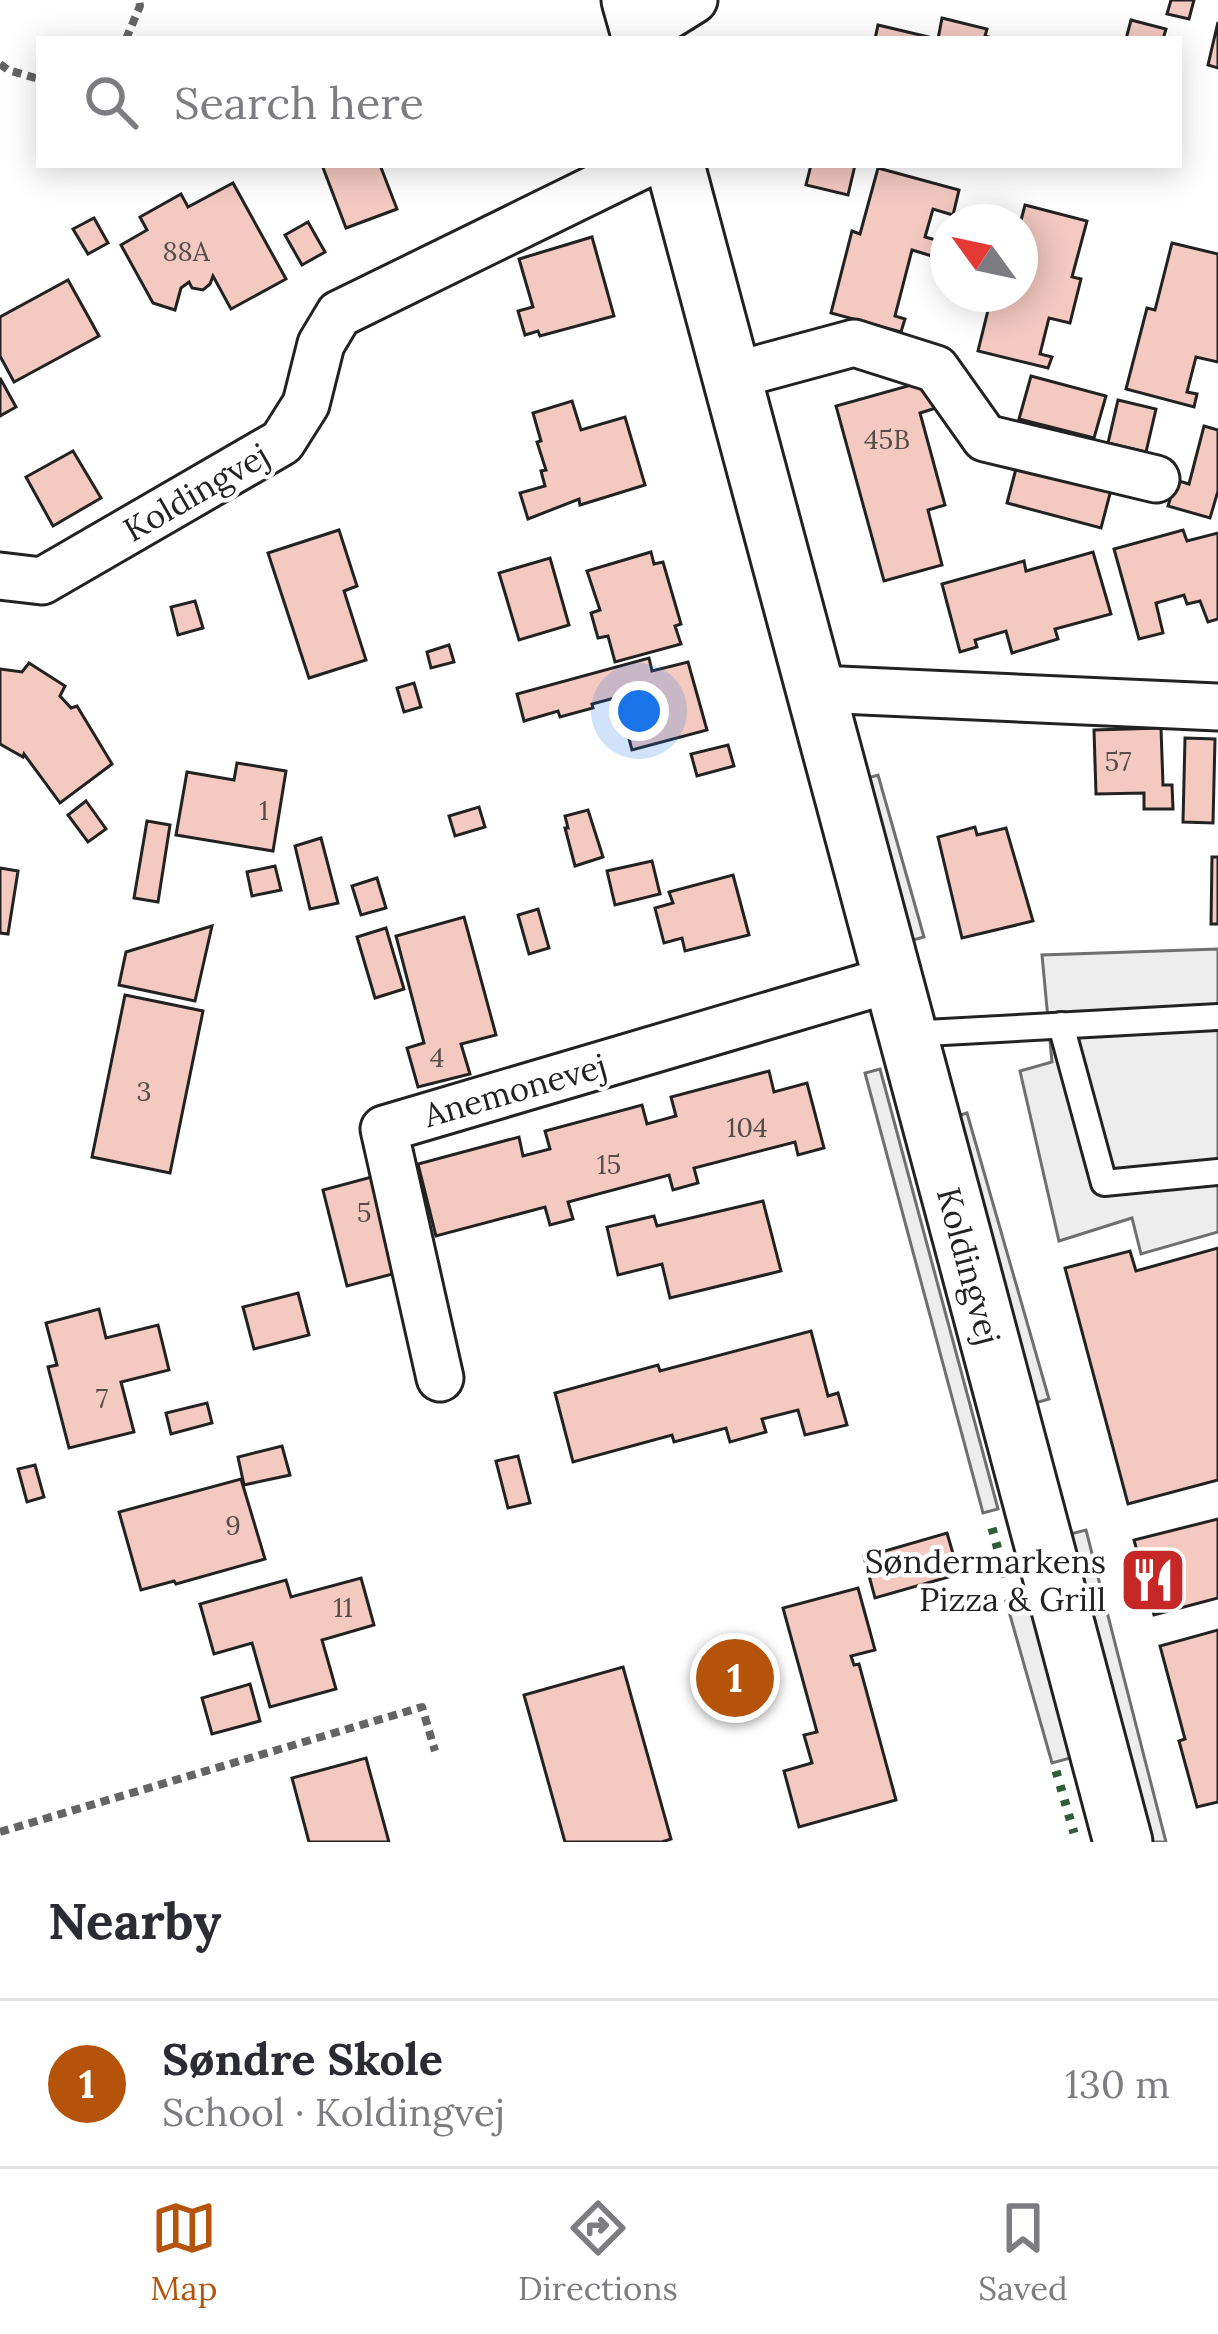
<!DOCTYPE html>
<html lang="en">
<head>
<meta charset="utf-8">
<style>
	body { margin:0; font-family:Lora,serif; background:#f2f2f3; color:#2b2b33 }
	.compass { position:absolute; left:930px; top:204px; width:108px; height:108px; border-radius:50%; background:#fff; box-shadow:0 6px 30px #0003; rotate:303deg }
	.you { position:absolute; left:639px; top:711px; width:42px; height:42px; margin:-30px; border:9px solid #fff; border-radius:50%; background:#1a73e8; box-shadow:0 0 0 18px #1a73e833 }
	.badge { display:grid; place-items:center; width:78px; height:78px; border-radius:50%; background:#b45309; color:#fff; font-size:39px; font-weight:700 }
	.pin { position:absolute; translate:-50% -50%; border:6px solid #fff; box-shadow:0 3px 12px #0006 }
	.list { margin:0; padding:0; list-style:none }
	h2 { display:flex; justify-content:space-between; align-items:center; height:156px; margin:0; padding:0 48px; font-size:51px }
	h2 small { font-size:39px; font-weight:400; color:#7c7c81 }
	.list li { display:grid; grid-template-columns:78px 1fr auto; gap:36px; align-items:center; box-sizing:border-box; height:168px; padding:0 48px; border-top:3px solid #e1e1e2 }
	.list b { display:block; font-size:45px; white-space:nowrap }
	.list p { margin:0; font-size:39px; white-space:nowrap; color:#7c7c81 }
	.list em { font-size:39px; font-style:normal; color:#7c7c81 }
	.icon { flex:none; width:66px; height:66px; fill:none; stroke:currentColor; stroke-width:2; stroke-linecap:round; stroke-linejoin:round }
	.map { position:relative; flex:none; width:1218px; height:1842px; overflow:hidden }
	.search { position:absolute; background:#fff; box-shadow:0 6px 30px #0003; left:36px; right:36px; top:36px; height:132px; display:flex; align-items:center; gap:30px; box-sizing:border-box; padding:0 42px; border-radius:0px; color:#7c7c81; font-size:45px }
	.sheet { height:324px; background:#fff }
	nav { display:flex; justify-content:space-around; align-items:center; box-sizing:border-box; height:168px; border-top:3px solid #e1e1e2; background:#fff; font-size:33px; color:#7c7c81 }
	nav a { display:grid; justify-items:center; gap:6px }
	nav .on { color:#b45309 }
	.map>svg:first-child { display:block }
</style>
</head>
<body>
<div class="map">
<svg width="1218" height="1842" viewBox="0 0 1218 1842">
	<rect width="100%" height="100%" fill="#fff"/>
	<g fill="#ededed" stroke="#6f6f6f" stroke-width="3">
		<polygon points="878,775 924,937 906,942 861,780"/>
		<polygon points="1218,949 1218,1232 1141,1254 1132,1218 1059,1241 1020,1071 1052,1062 1042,955"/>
		<polygon points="880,1069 998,1509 983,1513 865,1073"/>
		<polygon points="967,1113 1049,1399 1032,1404 951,1118"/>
		<polygon points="1086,1530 1166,1842 1147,1842 1066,1535"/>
		<polygon points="1029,1595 1074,1757 1052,1763 1006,1601"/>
	</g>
	<g fill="#f3c9c0" stroke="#222" stroke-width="3">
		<polygon points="1171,0 1194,0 1189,19 1167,14"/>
		<polygon points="942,18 987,29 985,36 996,39 938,39"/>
		<polygon points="1131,20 1166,29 1163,39 1126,39"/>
		<polygon points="1218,22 1218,68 1208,65"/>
		<polygon points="878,25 937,39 875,39"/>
		<polygon points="322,165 380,165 397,209 346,228"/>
		<polygon points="811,165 855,165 848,195 806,185"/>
		<polygon points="878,168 959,190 953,215 933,209 925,237 936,240 932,256 912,250 895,316 905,319 901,332 831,313 852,231 860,234"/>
		<polygon points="233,183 286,279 231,309 213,276 210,284 203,290 192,288 189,282 181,288 175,310 153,303 121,245 147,230 140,217 181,194 188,207"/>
		<polygon points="1025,205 1087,221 1072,277 1081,279 1070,323 1049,318 1040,354 1052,357 1048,368 978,351 992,294 1020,294 1020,224"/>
		<polygon points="94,218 108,243 88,254 73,229"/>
		<polygon points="308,222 325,252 302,265 285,235"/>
		<polygon points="592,237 614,316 540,336 538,331 525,335 518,311 533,307 519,259"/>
		<polygon points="1172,243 1218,254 1218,362 1196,357 1187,392 1197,394 1194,407 1126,389 1147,308 1155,310"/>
		<polygon points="68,280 99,336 14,382 0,356 0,317"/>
		<polygon points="1031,376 1106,396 1094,438 1019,419"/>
		<polygon points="0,378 16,407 0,416"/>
		<polygon points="929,380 936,408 920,413 945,505 928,510 942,565 884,581 836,406"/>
		<polygon points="1118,400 1156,409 1146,452 1108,443"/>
		<polygon points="572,401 581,430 625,417 645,485 580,505 579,499 528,519 520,493 545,486 541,471 546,470 537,442 541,441 533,413"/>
		<polygon points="1204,426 1218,430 1218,491 1210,518 1168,506 1176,480 1189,484"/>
		<polygon points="73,451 101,498 53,526 26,477"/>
		<polygon points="1018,461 1112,486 1101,528 1007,503"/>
		<polygon points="339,530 357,586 344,591 366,660 309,678 268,553"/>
		<polygon points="1183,530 1187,541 1218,533 1218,619 1208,622 1200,601 1187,604 1184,595 1156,603 1163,633 1139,639 1114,549"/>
		<polygon points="651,552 654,564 663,562 681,624 675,626 681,644 615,662 608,636 598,638 591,613 600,610 587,571"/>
		<polygon points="1093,552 1111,614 1055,629 1058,639 1012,653 1006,631 975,640 977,647 960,652 942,584 1024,561 1026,571"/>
		<polygon points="550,558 569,625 519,640 499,573"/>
		<polygon points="195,601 203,628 178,635 171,607"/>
		<polygon points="449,645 454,662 431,668 427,652"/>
		<polygon points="649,658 652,671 688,662 707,730 632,750 618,697 592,704 593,708 560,717 558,711 524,721 517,694"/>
		<polygon points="29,663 65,686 60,696 71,708 77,706 112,764 60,803 24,754 23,757 0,744 0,669 22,672"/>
		<polygon points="414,683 421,707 404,712 397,688"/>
		<polygon points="1161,728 1163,785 1172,785 1173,809 1144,809 1144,793 1096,794 1094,730"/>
		<polygon points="1185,738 1215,739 1213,823 1183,822"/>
		<polygon points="728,745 734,766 697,776 691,754"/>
		<polygon points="237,763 286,771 273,851 176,835 187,772 234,780"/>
		<polygon points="86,801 106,829 88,842 68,815"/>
		<polygon points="479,807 485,827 455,836 449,816"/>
		<polygon points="588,810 603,857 575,866 565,828 568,828 565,816"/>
		<polygon points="147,821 170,825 158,902 134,898"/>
		<polygon points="975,827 977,835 1006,828 1033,921 962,938 938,837"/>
		<polygon points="321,838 338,903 310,909 295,846"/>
		<polygon points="1212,857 1218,857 1218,924 1211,924"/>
		<polygon points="652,861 660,894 615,905 607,871"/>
		<polygon points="275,866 281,890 252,896 247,872"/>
		<polygon points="0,868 18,871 8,934 0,933"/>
		<polygon points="733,875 749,935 685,951 682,938 664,943 655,908 673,903 669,892"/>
		<polygon points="377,878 386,908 361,915 352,886"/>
		<polygon points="538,909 549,948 529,954 518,915"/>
		<polygon points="464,917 496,1035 461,1044 470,1074 418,1087 407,1048 424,1043 396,936"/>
		<polygon points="212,926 195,1001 119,985 126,952"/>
		<polygon points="386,928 404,989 375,998 357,937"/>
		<polygon points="125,995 203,1011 170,1173 92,1157"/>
		<polygon points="769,1071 774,1092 807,1083 824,1148 798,1155 795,1142 694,1168 698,1183 673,1190 669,1175 568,1202 573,1219 550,1225 545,1207 436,1236 418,1164 519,1137 523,1156 550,1149 545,1131 642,1105 647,1124 676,1116 671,1097"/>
		<polygon points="379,1175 404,1271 347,1286 323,1190"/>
		<polygon points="763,1201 781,1271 670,1298 662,1264 618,1275 607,1227 654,1216 657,1226"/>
		<polygon points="1218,1248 1218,1480 1128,1504 1065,1268 1130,1251 1136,1271"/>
		<polygon points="298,1293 309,1335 254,1349 243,1307"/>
		<polygon points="99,1309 106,1338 158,1325 169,1370 121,1382 134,1432 69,1448 48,1367 57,1365 46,1323"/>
		<polygon points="811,1331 828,1396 838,1393 847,1425 805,1435 798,1410 762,1419 766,1432 730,1442 726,1428 674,1442 672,1435 573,1462 555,1393 658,1365 660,1371"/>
		<polygon points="207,1403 212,1423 171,1434 166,1413"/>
		<polygon points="282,1446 290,1475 244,1485 238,1457"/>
		<polygon points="518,1456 530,1503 508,1508 496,1461"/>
		<polygon points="35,1465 44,1497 27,1502 18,1469"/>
		<polygon points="241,1479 265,1559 176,1584 174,1581 141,1590 119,1512"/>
		<polygon points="1218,1519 1218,1598 1154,1615 1134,1540"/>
		<polygon points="947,1533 959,1574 875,1598 864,1557"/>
		<polygon points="361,1578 374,1625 322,1640 336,1689 270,1707 252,1643 214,1654 200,1604 286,1580 291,1597"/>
		<polygon points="858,1588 875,1650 851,1656 854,1665 859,1664 896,1800 799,1827 784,1771 812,1763 804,1735 817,1732 783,1608"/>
		<polygon points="1218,1630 1218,1802 1197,1807 1179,1741 1185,1739 1160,1646"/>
		<polygon points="623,1667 671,1839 662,1842 565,1842 524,1695"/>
		<polygon points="250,1684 260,1721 212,1734 202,1698"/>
		<polygon points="366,1758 389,1842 309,1842 292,1778"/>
	</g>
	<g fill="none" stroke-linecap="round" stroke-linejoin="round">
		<g stroke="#222" stroke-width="30">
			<g id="service">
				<polyline points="1061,1025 1104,1183 1218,1172"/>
				<polyline points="907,1034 1218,1017"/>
			</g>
		</g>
		<g stroke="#222" stroke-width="51">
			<g id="minor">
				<polyline points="641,33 694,0"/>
				<polyline points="732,376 854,343 936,369 985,438 1156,479"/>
				<polyline points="0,576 42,581 282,442 306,404 321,344 339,314 643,165"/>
				<polyline points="818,689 1218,707"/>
				<polyline points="440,1378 384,1129 892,979"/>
			</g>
		</g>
		<g stroke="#222" stroke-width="63">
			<g id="tertiary">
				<polyline points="631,0 642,39"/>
				<path d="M 675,165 C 826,723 974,1283 1123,1842"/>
			</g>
		</g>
		<g stroke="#646464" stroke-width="8" stroke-dasharray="9 6" stroke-linecap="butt">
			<polyline points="126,39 140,6 139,0"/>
			<polyline points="0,64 8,70 39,79"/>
			<polyline points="0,1832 422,1707 435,1751"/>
		</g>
		<use href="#service" stroke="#fff" stroke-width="24"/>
		<use href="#minor" stroke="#fff" stroke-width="45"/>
		<use href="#tertiary" stroke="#fff" stroke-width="57"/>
		<g stroke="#2f5e38" stroke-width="9" stroke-dasharray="6 9" stroke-linecap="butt">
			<polyline points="992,1528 1007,1582"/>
			<polyline points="1056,1771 1074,1833"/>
		</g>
	</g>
	<defs>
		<g id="restaurant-square" transform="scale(3.45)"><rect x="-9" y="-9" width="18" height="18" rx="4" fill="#c62828" stroke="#fff"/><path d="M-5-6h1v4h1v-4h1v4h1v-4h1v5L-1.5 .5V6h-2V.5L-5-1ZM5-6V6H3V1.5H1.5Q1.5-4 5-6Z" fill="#fff"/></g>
	</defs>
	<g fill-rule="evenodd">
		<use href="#restaurant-square" x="1153" y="1580"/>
	</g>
	<g text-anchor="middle" stroke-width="9" stroke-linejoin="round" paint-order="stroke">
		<g font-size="27" fill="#564c4a">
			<text x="186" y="261">88A</text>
			<text x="887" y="449">45B</text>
			<text x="1118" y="771">57</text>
			<text x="264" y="820">1</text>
			<text x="437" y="1067">4</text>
			<text x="144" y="1101">3</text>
			<text x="747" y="1137">104</text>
			<text x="609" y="1174">15</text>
			<text x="364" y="1222">5</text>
			<text x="102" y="1408">7</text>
			<text x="233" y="1535">9</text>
			<text x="343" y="1617">11</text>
		</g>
		<g font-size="33" fill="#222" stroke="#fff">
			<text transform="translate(196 492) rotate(-30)" y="12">Koldingvej</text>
			<text transform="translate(515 1090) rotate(-16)" y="12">Anemonevej</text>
			<text transform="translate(969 1266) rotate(75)" y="12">Koldingvej</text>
		</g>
		<g font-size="33" fill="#222" stroke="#fff" text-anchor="end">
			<text x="1106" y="1573">Søndermarkens<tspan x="1106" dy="38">Pizza &amp; Grill</tspan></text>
		</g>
	</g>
</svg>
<svg class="compass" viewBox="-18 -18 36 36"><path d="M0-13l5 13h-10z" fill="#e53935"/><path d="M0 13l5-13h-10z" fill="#7c7c81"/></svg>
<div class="you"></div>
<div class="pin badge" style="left:735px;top:1678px">1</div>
<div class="search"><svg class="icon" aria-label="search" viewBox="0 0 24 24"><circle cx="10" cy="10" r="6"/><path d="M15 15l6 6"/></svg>Search here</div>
</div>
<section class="sheet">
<h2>Nearby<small></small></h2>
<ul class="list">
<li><span class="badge">1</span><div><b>Søndre Skole</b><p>School · Koldingvej</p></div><em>130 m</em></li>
</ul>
</section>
<nav>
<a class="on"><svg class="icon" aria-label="map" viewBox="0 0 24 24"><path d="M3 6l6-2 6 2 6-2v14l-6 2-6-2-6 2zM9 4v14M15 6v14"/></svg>Map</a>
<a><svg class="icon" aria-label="directions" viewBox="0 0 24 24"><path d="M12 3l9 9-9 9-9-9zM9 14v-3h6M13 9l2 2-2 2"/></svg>Directions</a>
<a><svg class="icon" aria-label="saved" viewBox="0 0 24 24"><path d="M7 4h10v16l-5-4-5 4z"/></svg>Saved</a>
</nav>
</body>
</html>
